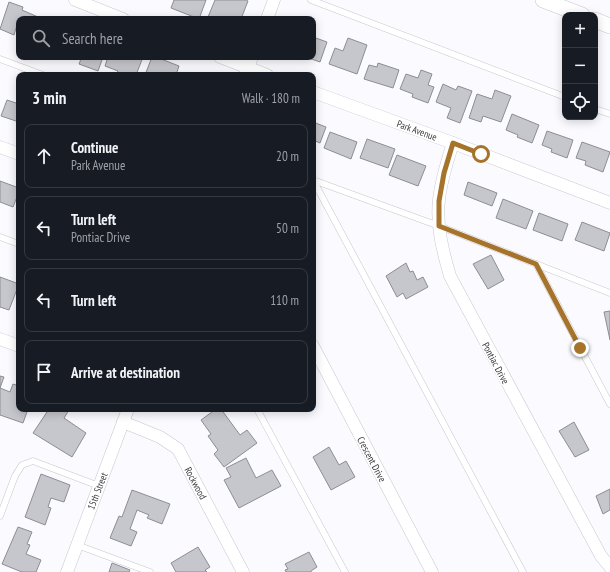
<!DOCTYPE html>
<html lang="en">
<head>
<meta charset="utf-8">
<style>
	body { margin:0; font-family:"PT Sans Narrow",sans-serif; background:#242831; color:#f1f3f6 }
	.controls { position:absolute; right:12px; top:12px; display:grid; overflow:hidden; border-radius:8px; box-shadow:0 2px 10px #0003 }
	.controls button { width:36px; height:36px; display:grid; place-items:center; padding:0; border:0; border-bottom:1px solid #363941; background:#171b24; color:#f1f3f6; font:20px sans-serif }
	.stop { position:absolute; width:12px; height:12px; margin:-9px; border:3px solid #a6732a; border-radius:50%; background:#fff }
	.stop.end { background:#a6732a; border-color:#fff; box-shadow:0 1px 4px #0008 }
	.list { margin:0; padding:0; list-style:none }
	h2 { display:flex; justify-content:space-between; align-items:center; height:52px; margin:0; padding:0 16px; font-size:17px }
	h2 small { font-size:13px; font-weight:400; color:#9ea1a6 }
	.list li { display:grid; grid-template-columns:26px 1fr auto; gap:12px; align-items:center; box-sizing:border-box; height:64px; margin:0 8px 8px; padding:0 8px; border:1px solid #363941; border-radius:8px }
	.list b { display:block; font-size:15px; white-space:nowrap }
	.list p { margin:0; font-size:13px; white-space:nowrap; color:#9ea1a6 }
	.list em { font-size:13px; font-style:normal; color:#9ea1a6 }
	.icon { flex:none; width:22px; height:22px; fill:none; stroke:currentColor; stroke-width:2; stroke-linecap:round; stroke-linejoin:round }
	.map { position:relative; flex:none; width:610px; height:572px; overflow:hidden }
	.search { position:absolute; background:#171b24; box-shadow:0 2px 10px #0003; left:16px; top:16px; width:300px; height:44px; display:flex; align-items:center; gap:10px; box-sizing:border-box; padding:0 14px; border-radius:8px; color:#9ea1a6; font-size:15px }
	.panel { position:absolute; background:#171b24; box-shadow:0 2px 10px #0003; left:16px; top:72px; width:300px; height:340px; border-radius:8px }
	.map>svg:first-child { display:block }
</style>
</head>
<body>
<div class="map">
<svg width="610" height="572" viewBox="0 0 610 572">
	<rect width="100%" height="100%" fill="#fafaff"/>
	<g fill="#c6c6cd" stroke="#8d8e94">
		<polygon points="174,0 206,0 199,19 171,8"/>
		<polygon points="215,0 246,0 248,1 241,19 212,19 208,17"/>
		<polygon points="9,2 23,7 22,10 38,17 37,19 19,19 19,25 17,25 14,35 0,29"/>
		<polygon points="313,37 327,42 320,62 306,57 313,57"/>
		<polygon points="348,38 367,45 357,74 329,64 335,48 343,51"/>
		<polygon points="75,57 103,57 98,71 79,64 81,59"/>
		<polygon points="108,57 143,57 136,75 116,75 118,71 105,66"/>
		<polygon points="152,57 156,57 179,66 176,75 145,75"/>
		<polygon points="378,63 399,70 393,88 364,79 369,65 377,67"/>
		<polygon points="421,70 432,74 428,85 434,87 428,103 412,97 413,94 400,89 406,74 418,78"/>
		<polygon points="443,84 456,90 458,86 472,91 460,123 447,118 451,108 436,102"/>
		<polygon points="495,90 511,96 501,122 483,116 481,122 469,118 477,94 492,99"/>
		<polygon points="7,100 19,104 19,122 1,116"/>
		<polygon points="512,114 539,125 532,143 517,137 518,135 506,130"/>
		<polygon points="313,122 326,127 320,143 313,140"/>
		<polygon points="547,131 573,140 567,158 551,152 552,149 542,145"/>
		<polygon points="330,132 357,142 351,159 324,148"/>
		<polygon points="367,139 395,149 388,168 360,158"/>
		<polygon points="582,142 610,152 603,172 585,165 586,161 576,158"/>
		<polygon points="397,155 426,166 418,186 389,175"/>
		<polygon points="0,181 19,188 19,192 13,207 0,202"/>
		<polygon points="468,182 497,193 492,206 464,195"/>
		<polygon points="503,199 533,211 526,229 496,218"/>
		<polygon points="539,213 568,224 562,241 533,230"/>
		<polygon points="582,222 610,233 604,251 575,240"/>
		<polygon points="491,255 504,280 488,289 473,264"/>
		<polygon points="406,263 410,272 413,271 417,280 423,277 428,287 406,299 403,293 397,297 386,276"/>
		<polygon points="0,277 19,284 9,310 0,307"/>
		<polygon points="610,311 610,340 604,312"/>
		<polygon points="0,376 4,377 0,388 10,392 13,384 19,386 19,409 28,409 23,423 0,415"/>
		<polygon points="49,409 67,409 69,410 64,418 86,433 72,457 33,433"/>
		<polygon points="216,409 221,409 240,435 247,430 257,443 224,467 214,454 218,450 208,436 211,434 201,420"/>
		<polygon points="574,422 589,450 575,457 559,431"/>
		<polygon points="329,447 339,465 346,461 355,477 331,490 313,457"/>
		<polygon points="246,458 256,478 272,470 281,486 239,508 224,480 231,477 226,468"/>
		<polygon points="41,474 70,485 64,502 51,498 48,507 51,508 45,525 25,517"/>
		<polygon points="610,489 610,510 603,514 596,496"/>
		<polygon points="132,490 170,504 162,524 147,518 149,515 137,510 130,529 137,532 131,546 110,538 119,516 122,517"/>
		<polygon points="18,527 32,532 27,544 30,545 26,554 41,560 36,572 22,572 2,564"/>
		<polygon points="198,547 210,567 205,570 207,572 176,572 171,563"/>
		<polygon points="309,552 317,567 311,571 311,572 286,572 285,570 288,569 285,564"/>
		<polygon points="112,563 130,570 129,572 109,572"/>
	</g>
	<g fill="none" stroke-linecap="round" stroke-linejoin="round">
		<g stroke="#c7c8cf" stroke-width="7">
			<g id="service">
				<polyline points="311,0 565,97"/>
				<polyline points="0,59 43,75"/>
				<polyline points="595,109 610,114"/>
				<polyline points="313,180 523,572"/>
				<polyline points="313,180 439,226 610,293"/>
				<polyline points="0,237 19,244"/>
				<polyline points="536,264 610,404"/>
				<polyline points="257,409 345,572"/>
				<polyline points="0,516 15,476 22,465 33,461 99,486"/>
				<polyline points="77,545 150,572"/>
			</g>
		</g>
		<g stroke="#c7c8cf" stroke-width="13">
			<g id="minor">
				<polyline points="75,0 123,19"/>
				<polyline points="267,19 274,0"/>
				<polyline points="220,57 267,75"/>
				<polyline points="245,75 252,57"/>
				<polyline points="313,92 453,143 610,203"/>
				<path d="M 453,143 C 447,162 441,180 439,200 C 436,225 443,252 450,276 L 601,556 L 610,567"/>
				<polyline points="0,147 19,154"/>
				<polyline points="0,339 19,346"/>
				<polyline points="313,346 432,572"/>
				<polyline points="123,422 160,437 178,449 243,572"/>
				<polyline points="67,572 128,409"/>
			</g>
		</g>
		<g stroke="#c7c8cf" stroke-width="16">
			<g id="tertiary">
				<polyline points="543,0 582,15"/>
				<polyline points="595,20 610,26"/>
			</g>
		</g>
		<use href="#service" stroke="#fff" stroke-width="6"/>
		<use href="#minor" stroke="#fff" stroke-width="12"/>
		<use href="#tertiary" stroke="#fff" stroke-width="15"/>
	</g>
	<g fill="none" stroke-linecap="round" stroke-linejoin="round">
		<polyline stroke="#a6732a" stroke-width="5" points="481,154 453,143 444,173 439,201 439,226 536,264 580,348"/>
	</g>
	<g text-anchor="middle" stroke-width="3" stroke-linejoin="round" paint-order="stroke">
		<g font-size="10" fill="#393a3c" stroke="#fff">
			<text transform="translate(417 130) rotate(20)" y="4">Park Avenue</text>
			<text transform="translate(496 363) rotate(62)" y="4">Pontiac Drive</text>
			<text transform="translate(372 459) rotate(62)" y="4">Crescent Drive</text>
			<text transform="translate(196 483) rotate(62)" y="4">Rockwood</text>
			<text transform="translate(97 491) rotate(-69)" y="4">15th Street</text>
		</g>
	</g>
</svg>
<div class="controls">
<button>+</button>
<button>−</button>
<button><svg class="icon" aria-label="locate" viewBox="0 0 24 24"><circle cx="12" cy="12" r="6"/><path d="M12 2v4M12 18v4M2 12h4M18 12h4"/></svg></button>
</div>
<div class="stop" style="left:481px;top:154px"></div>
<div class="stop end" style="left:580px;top:348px"></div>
<div class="search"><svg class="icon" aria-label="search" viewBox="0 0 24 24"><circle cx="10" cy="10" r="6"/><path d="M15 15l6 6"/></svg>Search here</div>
<section class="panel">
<h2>3 min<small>Walk · 180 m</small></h2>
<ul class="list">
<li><svg class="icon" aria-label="ahead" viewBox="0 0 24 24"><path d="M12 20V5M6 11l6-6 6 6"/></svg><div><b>Continue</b><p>Park Avenue</p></div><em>20 m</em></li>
<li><svg class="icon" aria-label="left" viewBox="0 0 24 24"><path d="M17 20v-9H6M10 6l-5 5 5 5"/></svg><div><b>Turn left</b><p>Pontiac Drive</p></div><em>50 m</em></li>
<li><svg class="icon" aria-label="left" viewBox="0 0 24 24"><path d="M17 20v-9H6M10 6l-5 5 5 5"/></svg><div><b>Turn left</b></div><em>110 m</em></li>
<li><svg class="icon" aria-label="arrive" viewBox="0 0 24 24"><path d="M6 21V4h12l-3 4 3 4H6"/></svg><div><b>Arrive at destination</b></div></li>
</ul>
</section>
</div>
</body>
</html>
